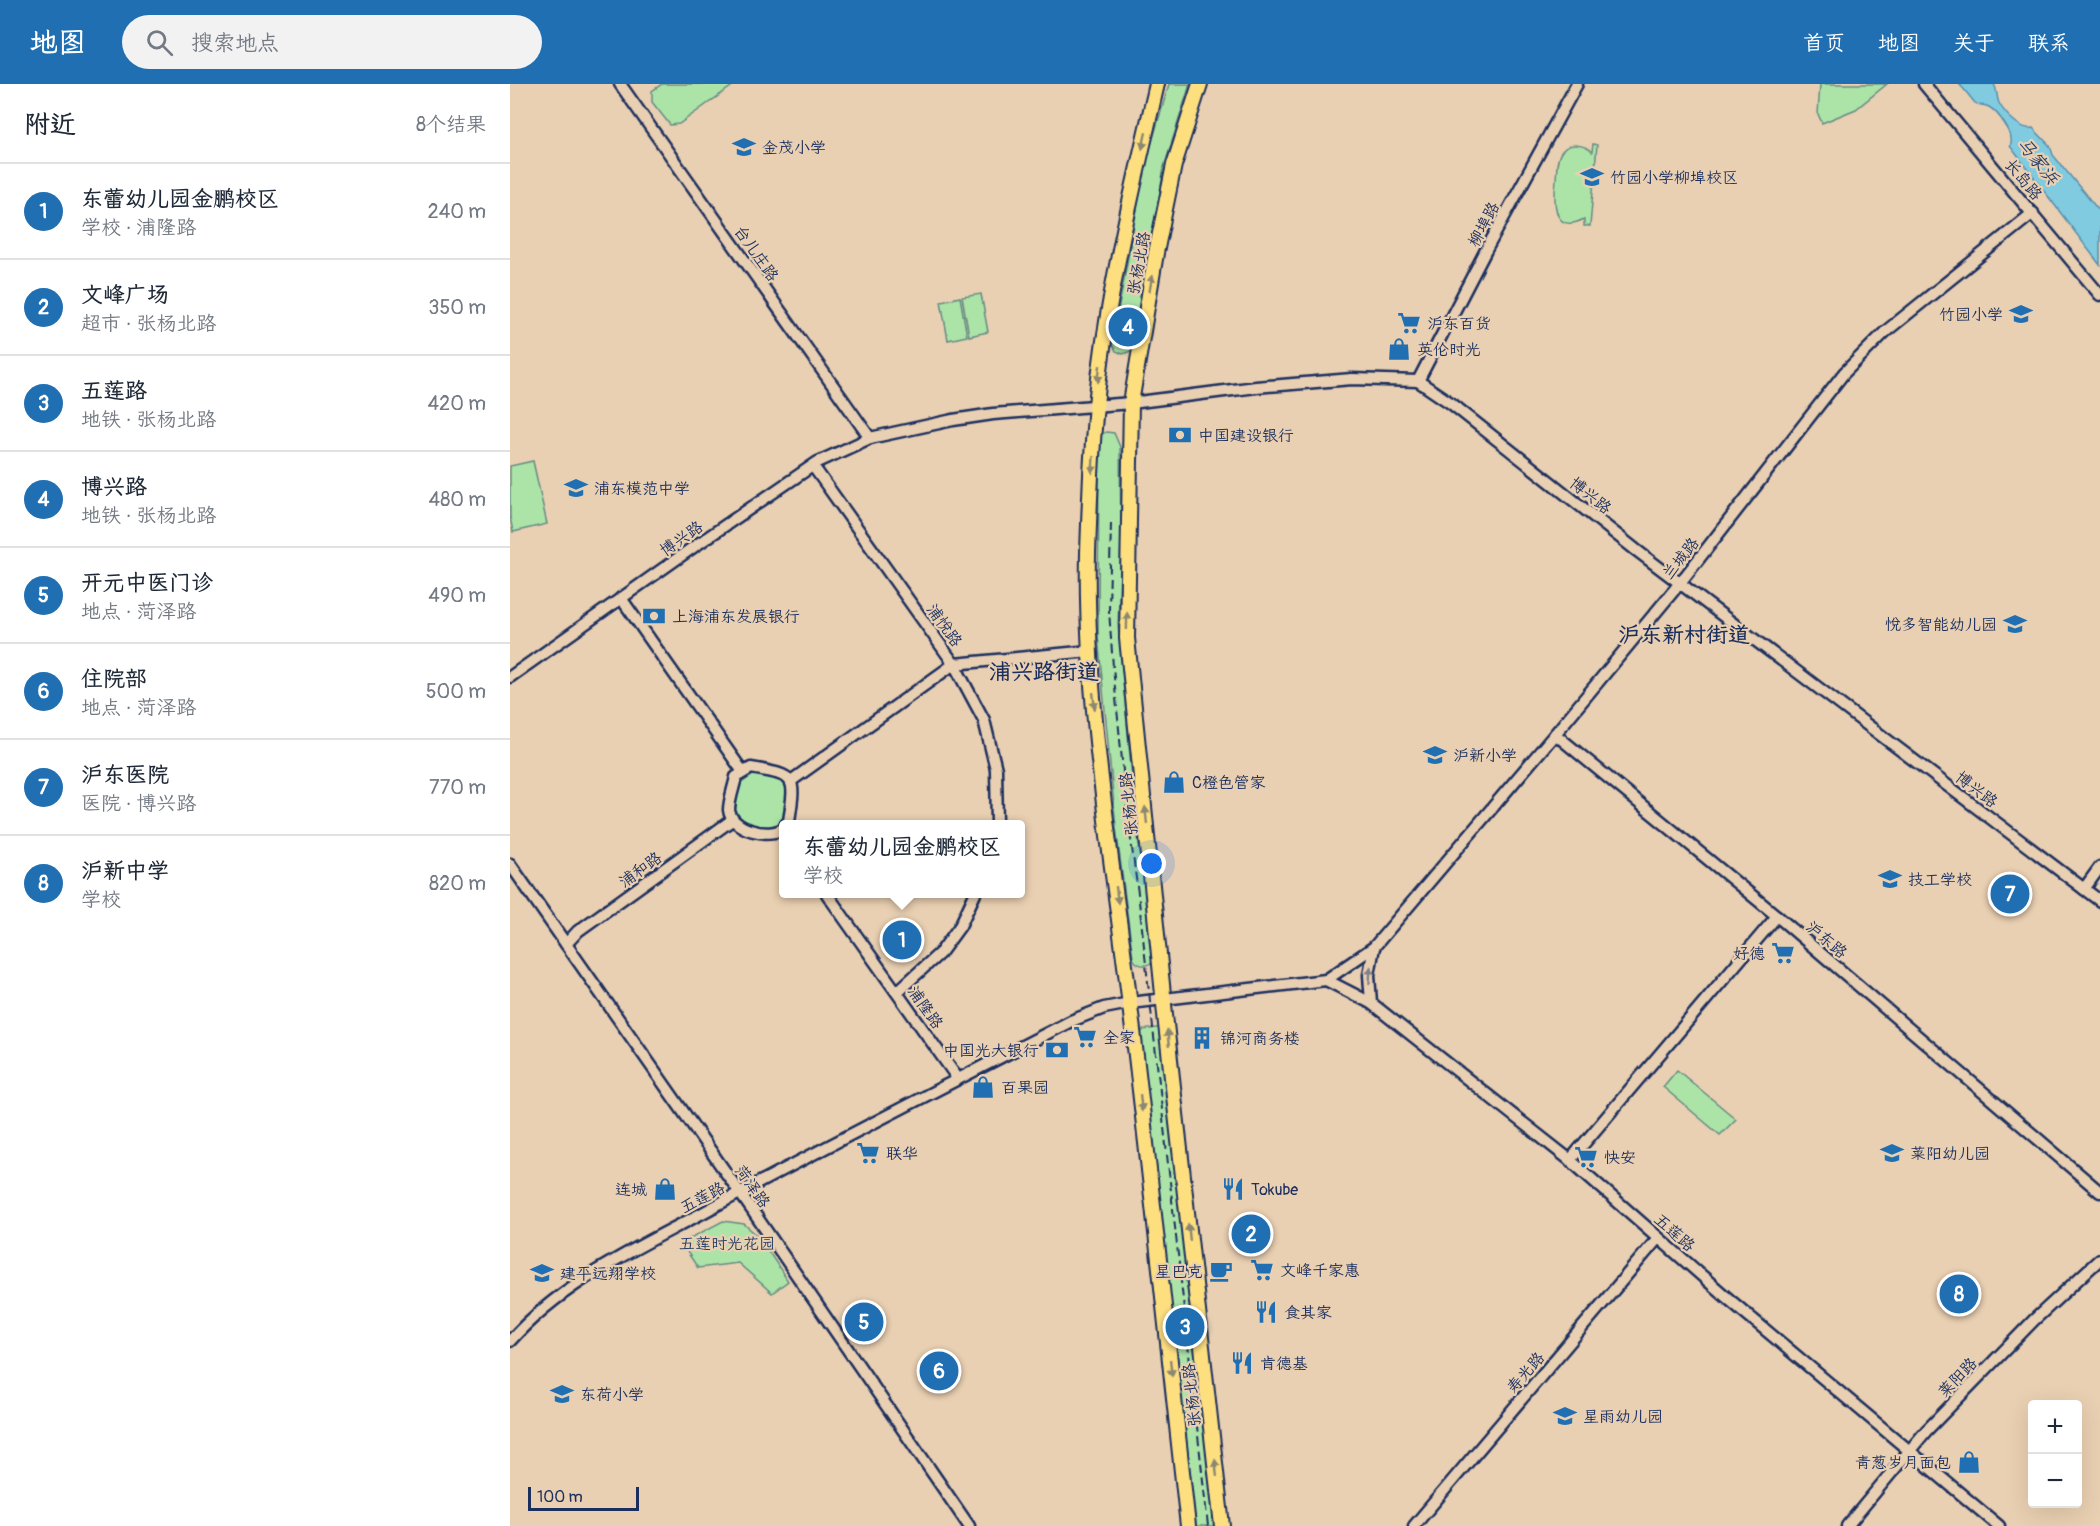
<!DOCTYPE html>
<html lang="zh">
<head>
<meta charset="utf-8">
<style>
	body { margin:0; font-family:Pangolin,"LXGW WenKai TC",sans-serif; background:#f2f2f3; color:#1f2937 }
	.controls { position:absolute; right:18px; bottom:18px; display:grid; overflow:hidden; border-radius:6px; box-shadow:0 6px 24px #0002 }
	.controls button { width:54px; height:54px; display:grid; place-items:center; padding:0; border:0; border-bottom:2px solid #e0e1e3; background:#fff; color:#1f2937; font:30px sans-serif }
	.scale { position:absolute; left:18px; bottom:15px; width:111px; box-sizing:border-box; padding-left:6px; border:3px solid #1b2f5e; border-top:0; font-size:16px; line-height:21px; white-space:nowrap; color:#1b2f5e; -webkit-text-stroke:4px #ead0b2; paint-order:stroke }
	.you { position:absolute; left:642px; top:780px; width:21px; height:21px; margin:-15px; border:4px solid #fff; border-radius:50%; background:#1a73e8; box-shadow:0 0 0 9px #1a73e833 }
	.badge { display:grid; place-items:center; width:39px; height:39px; border-radius:50%; background:#1f6fb2; color:#fff; font-size:20px; font-weight:700 }
	.pin { position:absolute; translate:-50% -50%; border:3px solid #fff; box-shadow:0 2px 6px #0006 }
	.popup { position:absolute; left:269px; top:736px; width:246px; height:78px; box-sizing:border-box; display:grid; place-content:center; border-radius:6px; background:#fff; filter:drop-shadow(0 2px 4px #0005); font-size:20px; white-space:nowrap; color:#747a83 }
	.popup b { font-size:22px; color:#1f2937 }
	.popup::after { content:''; position:absolute; left:50%; top:100%; margin-left:-12px; border:12px solid transparent; border-top-color:#fff }
	.list { margin:0; padding:0; list-style:none }
	h2 { display:flex; justify-content:space-between; align-items:center; height:78px; margin:0; padding:0 24px; font-size:26px }
	h2 small { font-size:20px; font-weight:400; color:#747a83 }
	.list li { display:grid; grid-template-columns:39px 1fr auto; gap:18px; align-items:center; box-sizing:border-box; height:96px; padding:0 24px; border-top:2px solid #e0e1e3 }
	.list b { display:block; font-size:22px; white-space:nowrap }
	.list p { margin:0; font-size:20px; white-space:nowrap; color:#747a83 }
	.list em { font-size:20px; font-style:normal; color:#747a83 }
	.icon { flex:none; width:33px; height:33px; fill:none; stroke:currentColor; stroke-width:2; stroke-linecap:round; stroke-linejoin:round }
	.map { position:relative; flex:none; width:1590px; height:1442px; overflow:hidden }
	header { display:flex; align-items:center; gap:36px; box-sizing:border-box; height:84px; padding:0 30px; background:#1f6fb2; color:#fff }
	header strong { font-size:28px }
	nav { display:flex; gap:33px; margin-inline-start:auto; font-size:21px }
	.search { width:420px; height:54px; background:#f2f2f3; display:flex; align-items:center; gap:15px; box-sizing:border-box; padding:0 21px; border-radius:33px; color:#747a83; font-size:22px }
	main { display:flex }
	aside { flex:1; background:#fff }
	.map>svg:first-child { display:block }
</style>
</head>
<body>
<header>
<strong>地图</strong>
<div class="search"><svg class="icon" aria-label="search" viewBox="0 0 24 24"><circle cx="10" cy="10" r="6"/><path d="M15 15l6 6"/></svg>搜索地点</div>
<nav><a>首页</a><a>地图</a><a>关于</a><a>联系</a></nav>
</header>
<main>
<aside>
<h2>附近<small>8个结果</small></h2>
<ul class="list">
<li><span class="badge">1</span><div><b>东蕾幼儿园金鹏校区</b><p>学校 · 浦隆路</p></div><em>240 m</em></li>
<li><span class="badge">2</span><div><b>文峰广场</b><p>超市 · 张杨北路</p></div><em>350 m</em></li>
<li><span class="badge">3</span><div><b>五莲路</b><p>地铁 · 张杨北路</p></div><em>420 m</em></li>
<li><span class="badge">4</span><div><b>博兴路</b><p>地铁 · 张杨北路</p></div><em>480 m</em></li>
<li><span class="badge">5</span><div><b>开元中医门诊</b><p>地点 · 菏泽路</p></div><em>490 m</em></li>
<li><span class="badge">6</span><div><b>住院部</b><p>地点 · 菏泽路</p></div><em>500 m</em></li>
<li><span class="badge">7</span><div><b>沪东医院</b><p>医院 · 博兴路</p></div><em>770 m</em></li>
<li><span class="badge">8</span><div><b>沪新中学</b><p>学校</p></div><em>820 m</em></li>
</ul>
</aside>
<div class="map">
<svg width="1590" height="1442" viewBox="0 0 1590 1442">
	<rect width="100%" height="100%" fill="#ead0b2"/>
	<filter id="ink" filterUnits="userSpaceOnUse"><feTurbulence type="fractalNoise" baseFrequency=".0167" numOctaves="2"/><feDisplacementMap in="SourceGraphic" scale="12" xChannelSelector="R" yChannelSelector="G"/><feConvolveMatrix kernelMatrix="1 2 1 2 8 2 1 2 1" color-interpolation-filters="sRGB"/></filter>
	<g filter="url(#ink)">
		<g fill="#ace4a8" stroke="#648a83" stroke-width="1.5">
			<polygon points="152,0 225,0 169,40 160,41 142,18 142,7"/>
			<polygon points="659,0 680,0 654,83 626,258 621,267 613,270 606,267 602,260 635,82"/>
			<polygon points="1310,0 1377,0 1346,25 1312,39 1308,30"/>
			<path d="M 1083,60 L 1087,61 L 1080,142 L 1074,142 L 1074,135 C 1041,152 1044,114 1046,95 C 1047,86 1046,74 1052,67 C 1060,58 1074,60 1082,68 Z"/>
			<polygon points="471,210 478,248 459,252 452,213"/>
			<polygon points="450,213 457,252 438,256 431,217"/>
			<path d="M 596,348 L 604,349 L 610,363 L 611,458 L 608,541 L 626,738 L 644,870 L 644,877 C 637,883 627,883 623,874 L 606,743 L 588,552 L 589,356 L 592,350 Z"/>
			<polygon points="23,377 37,440 3,448 0,433 0,382"/>
			<polygon points="243,691 270,695 280,709 274,736 260,745 235,740 225,726 229,701"/>
			<polygon points="646,944 650,944 652,948 705,1442 686,1442 630,951 633,946"/>
			<polygon points="1167,986 1226,1035 1210,1051 1153,1003"/>
			<polygon points="213,1137 234,1140 249,1153 278,1197 262,1209 228,1179 188,1184 171,1159"/>
		</g>
		<path fill="#80cbe0" stroke="#588dac" stroke-width="1.5" d="M 1449,0 L 1484,0 C 1488,7 1486,12 1489,19 C 1495,30 1511,47 1523,44 L 1540,62 L 1543,71 L 1590,128 L 1590,181 L 1500,62 C 1506,52 1488,28 1479,23 C 1473,20 1469,22 1465,19 C 1460,13 1455,6 1449,0 Z"/>
		<g fill="none" stroke-linecap="round" stroke-linejoin="round">
			<g stroke="#1b2f5e" stroke-width="15">
				<g id="minor">
					<polyline points="110,0 360,354"/>
					<polyline points="1414,0 1590,211"/>
					<polyline points="908,297 976,166 1067,0"/>
					<polyline points="303,382 444,580 474,636 486,685 487,740"/>
					<polyline points="111,514 233,688"/>
					<polyline points="0,593 185,462 308,378 360,354 443,336 483,330 621,319 746,303 842,295 908,297 942,320 1126,466 1590,817"/>
					<polyline points="1045,650 1267,832 1590,1108"/>
					<polyline points="281,697 444,580 580,567"/>
					<path d="M 274,744 C 260,755 221,746 219,726 C 219,716 224,703 226,693 L 241,684 C 286,692 286,691 279,737 L 276,740"/>
					<polyline points="0,780 242,1126 459,1442"/>
					<polyline points="1574,805 1590,783"/>
					<polyline points="317,810 448,995"/>
					<polyline points="56,860 68,847 222,736"/>
					<polyline points="816,896 864,863 1045,650 1170,499 1334,289 1375,248 1523,129"/>
					<polyline points="387,908 431,868 450,842 465,810"/>
					<polyline points="861,919 859,891 864,863"/>
					<polyline points="1060,1076 1267,832"/>
					<path d="M 0,1257 C 56,1194 135,1161 207,1121 C 324,1058 443,998 561,937 L 594,924 L 620,919 L 816,896 L 861,919 L 1060,1076 L 1215,1212 L 1489,1442"/>
					<polyline points="904,1442 1148,1154"/>
					<polyline points="1337,1442 1416,1347 1524,1236 1590,1175"/>
				</g>
			</g>
			<g stroke="#1b2f5e" stroke-width="18">
				<g id="major">
					<path d="M 647,0 C 625,95 602,190 590,286 C 582,346 580,408 578,469 C 575,614 600,761 618,905 C 640,1084 658,1263 678,1442"/>
					<polyline points="690,0 664,81 646,169 621,319 617,554 656,940 712,1442"/>
				</g>
			</g>
			<use href="#minor" stroke="#ead0b2" stroke-width="10"/>
			<use href="#major" stroke="#fedf80" stroke-width="14"/>
			<polyline stroke="#1b2f5e" stroke-width="2" stroke-dasharray="9 4.5" stroke-linecap="butt" points="601,439 599,526 603,583 616,718 629,817 698,1442"/>
		</g>
		<defs><path id="oneway-solid" d="M-6-.8H1V-3.2L6.5 0L1 3.2V.8H-6Z" transform="scale(1.5)"/></defs>
		<g fill="#8c876f">
			<use href="#oneway-solid" transform="translate(634 57) rotate(103)"/>
			<use href="#oneway-solid" transform="translate(641 199) rotate(-80)"/>
			<use href="#oneway-solid" transform="translate(589 290) rotate(97)"/>
			<use href="#oneway-solid" transform="translate(583 381) rotate(93)"/>
			<use href="#oneway-solid" transform="translate(617 537) rotate(-89)"/>
			<use href="#oneway-solid" transform="translate(584 617) rotate(84)"/>
			<use href="#oneway-solid" transform="translate(636 731) rotate(-96)"/>
			<use href="#oneway-solid" transform="translate(607 811) rotate(83)"/>
			<use href="#oneway-solid" transform="translate(658 954) rotate(-96)"/>
			<use href="#oneway-solid" transform="translate(631 1019) rotate(84)"/>
			<use href="#oneway-solid" transform="translate(679 1148) rotate(-96)"/>
			<use href="#oneway-solid" transform="translate(661 1284) rotate(84)"/>
			<use href="#oneway-solid" transform="translate(706 1384) rotate(-96)"/>
		</g>
		<use fill="#828088" href="#oneway-solid" transform="translate(860 891) rotate(-86)"/>
	</g>
	<defs>
		<g id="school-bare" transform="scale(1.8)"><path d="M0-5L7-2L0 1L-7-2ZM-4 1L0 2.5L4 1V4Q0 6-4 4Z" fill="#1f6fb2" stroke="#ead0b2" stroke-width="2.5" paint-order="stroke"/></g>
		<g id="supermarket-bare" transform="scale(1.8)"><path d="M-6-5.5h2.5l.6 2H6L4.5 2H-2.5L-4.4-4H-6ZM-1.5 3.2a1.3 1.3 0 1 0 .1 0ZM3 3.2a1.3 1.3 0 1 0 .1 0Z" fill="#1f6fb2" stroke="#ead0b2" stroke-width="2.5" paint-order="stroke"/></g>
		<g id="shop-bare" transform="scale(1.8)"><path d="M-5-2.5h2.3a2.7 3.5 0 0 1 5.4 0H5L5.5 6h-11ZM-1.5-2.5h3a1.5 2.3 0 0 0-3 0Z" fill="#1f6fb2" stroke="#ead0b2" stroke-width="2.5" paint-order="stroke"/></g>
		<g id="bank-bare" transform="scale(1.8)"><path d="M-6-4H6V4H-6ZM0-2.3a2.3 2.3 0 1 0 0 4.6a2.3 2.3 0 1 0 0-4.6Z" fill="#1f6fb2" stroke="#ead0b2" stroke-width="2.5" paint-order="stroke"/></g>
		<g id="building-bare" transform="scale(1.8)"><path d="M-4-6H4V6H1V3H-1V6H-4ZM-2.5-4.3h1.7v1.8h-1.7ZM.8-4.3h1.7v1.8H.8ZM-2.5-1h1.7V.8h-1.7ZM.8-1h1.7V.8H.8Z" fill="#1f6fb2" stroke="#ead0b2" stroke-width="2.5" paint-order="stroke"/></g>
		<g id="restaurant-bare" transform="scale(1.8)"><path d="M-5-6h1v4h1v-4h1v4h1v-4h1v5L-1.5 .5V6h-2V.5L-5-1ZM5-6V6H3V1.5H1.5Q1.5-4 5-6Z" fill="#1f6fb2" stroke="#ead0b2" stroke-width="2.5" paint-order="stroke"/></g>
		<g id="cafe-bare" transform="scale(1.8)"><path d="M-5.5-4.5H6V0H3Q3 3.5 0 3.5H-2.5Q-5.5 3.5-5.5 0ZM3-3.2v2h1.7v-2ZM-6 4.5H4V6H-6Z" fill="#1f6fb2" stroke="#ead0b2" stroke-width="2.5" paint-order="stroke"/></g>
	</defs>
	<g fill-rule="evenodd">
		<use href="#school-bare" x="234" y="63"/>
		<use href="#school-bare" x="1082" y="93"/>
		<use href="#school-bare" x="1511" y="230"/>
		<use href="#supermarket-bare" x="899" y="239"/>
		<use href="#shop-bare" x="889" y="265"/>
		<use href="#bank-bare" x="670" y="351"/>
		<use href="#school-bare" x="66" y="404"/>
		<use href="#bank-bare" x="144" y="532"/>
		<use href="#school-bare" x="1505" y="540"/>
		<use href="#school-bare" x="925" y="671"/>
		<use href="#shop-bare" x="664" y="698"/>
		<use href="#school-bare" x="1380" y="795"/>
		<use href="#supermarket-bare" x="1273" y="869"/>
		<use href="#supermarket-bare" x="575" y="953"/>
		<use href="#building-bare" x="692" y="954"/>
		<use href="#bank-bare" x="547" y="966"/>
		<use href="#shop-bare" x="473" y="1003"/>
		<use href="#supermarket-bare" x="358" y="1069"/>
		<use href="#school-bare" x="1382" y="1069"/>
		<use href="#supermarket-bare" x="1076" y="1073"/>
		<use href="#shop-bare" x="155" y="1105"/>
		<use href="#restaurant-bare" x="723" y="1105"/>
		<use href="#supermarket-bare" x="752" y="1186"/>
		<use href="#cafe-bare" x="711" y="1187"/>
		<use href="#school-bare" x="32" y="1189"/>
		<use href="#restaurant-bare" x="756" y="1228"/>
		<use href="#restaurant-bare" x="732" y="1279"/>
		<use href="#school-bare" x="52" y="1310"/>
		<use href="#school-bare" x="1055" y="1332"/>
		<use href="#shop-bare" x="1459" y="1378"/>
	</g>
	<g text-anchor="middle" stroke-width="4.5" stroke-linejoin="round" paint-order="stroke">
		<g font-size="16" fill="#1b2f5e" stroke="#ead0b2" text-anchor="start">
			<text x="252" y="69">金茂小学</text>
			<text x="1100" y="99">竹园小学柳埠校区</text>
			<text x="1493" y="236" text-anchor="end">竹园小学</text>
			<text x="917" y="245">沪东百货</text>
			<text x="907" y="271">英伦时光</text>
			<text x="688" y="357">中国建设银行</text>
			<text x="84" y="410">浦东模范中学</text>
			<text x="162" y="538">上海浦东发展银行</text>
			<text x="1487" y="546" text-anchor="end">悦多智能幼儿园</text>
			<text x="943" y="677">沪新小学</text>
			<text x="682" y="704">C橙色管家</text>
			<text x="1398" y="801">技工学校</text>
			<text x="1255" y="875" text-anchor="end">好德</text>
			<text x="593" y="959">全家</text>
			<text x="710" y="960">锦河商务楼</text>
			<text x="529" y="972" text-anchor="end">中国光大银行</text>
			<text x="491" y="1009">百果园</text>
			<text x="376" y="1075">联华</text>
			<text x="1400" y="1075">莱阳幼儿园</text>
			<text x="1094" y="1079">快安</text>
			<text x="137" y="1111" text-anchor="end">连城</text>
			<text x="741" y="1111">Tokube</text>
			<text x="770" y="1192">文峰千家惠</text>
			<text x="693" y="1193" text-anchor="end">星巴克</text>
			<text x="50" y="1195">建平远翔学校</text>
			<text x="774" y="1234">食其家</text>
			<text x="750" y="1285">肯德基</text>
			<text x="70" y="1316">东荷小学</text>
			<text x="1073" y="1338">星雨幼儿园</text>
			<text x="1441" y="1384" text-anchor="end">青葱岁月面包</text>
		</g>
		<g font-size="16" fill="#1b2f5e" stroke="#ead0b2">
			<text transform="translate(1514 95) rotate(50)" y="6">长岛路</text>
			<text transform="translate(973 140) rotate(-62)" y="6">柳埠路</text>
			<text transform="translate(247 169) rotate(55)" y="6">台儿庄路</text>
			<text transform="translate(628 179) rotate(-80)" y="6">张杨北路</text>
			<text transform="translate(1081 411) rotate(38)" y="6">博兴路</text>
			<text transform="translate(171 454) rotate(-35)" y="6">博兴路</text>
			<text transform="translate(1170 474) rotate(-52)" y="6">兰城路</text>
			<text transform="translate(435 541) rotate(54)" y="6">浦悦路</text>
			<text transform="translate(1467 705) rotate(37)" y="6">博兴路</text>
			<text transform="translate(618 720) rotate(-96)" y="6">张杨北路</text>
			<text transform="translate(130 785) rotate(-36)" y="6">浦和路</text>
			<text transform="translate(1317 855) rotate(40)" y="6">沪东路</text>
			<text transform="translate(416 923) rotate(55)" y="6">浦隆路</text>
			<text transform="translate(243 1102) rotate(55)" y="6">菏泽路</text>
			<text transform="translate(192 1113) rotate(-28)" y="6">五莲路</text>
			<text transform="translate(1165 1148) rotate(41)" y="6">五莲路</text>
			<text transform="translate(1015 1288) rotate(-49)" y="6">寿光路</text>
			<text transform="translate(1447 1293) rotate(-46)" y="6">莱阳路</text>
			<text transform="translate(681 1311) rotate(-96)" y="6">张杨北路</text>
		</g>
		<g font-size="16" fill="#2a4165" stroke="#ead0b2">
			<text x="217" y="1165">五莲时光花园</text>
		</g>
		<g font-size="18" font-style="italic" fill="#253f6b" stroke="#ead0b2">
			<text transform="translate(1528 77) rotate(51)" y="6">马家浜</text>
		</g>
		<g font-size="22" font-weight="bold" fill="#1b2f5e" stroke="#ead0b2">
			<text x="1174" y="558">沪东新村街道</text>
			<text x="534" y="595">浦兴路街道</text>
		</g>
	</g>
</svg>
<div class="controls">
<button>+</button>
<button>−</button>
</div>
<div class="scale">100 m</div>
<div class="you"></div>
<div class="pin badge" style="left:392px;top:856px">1</div>
<div class="popup"><b>东蕾幼儿园金鹏校区</b>学校</div>
<div class="pin badge" style="left:741px;top:1150px">2</div>
<div class="pin badge" style="left:675px;top:1243px">3</div>
<div class="pin badge" style="left:618px;top:243px">4</div>
<div class="pin badge" style="left:354px;top:1238px">5</div>
<div class="pin badge" style="left:429px;top:1287px">6</div>
<div class="pin badge" style="left:1500px;top:810px">7</div>
<div class="pin badge" style="left:1449px;top:1210px">8</div>
</div>
</main>
</body>
</html>
